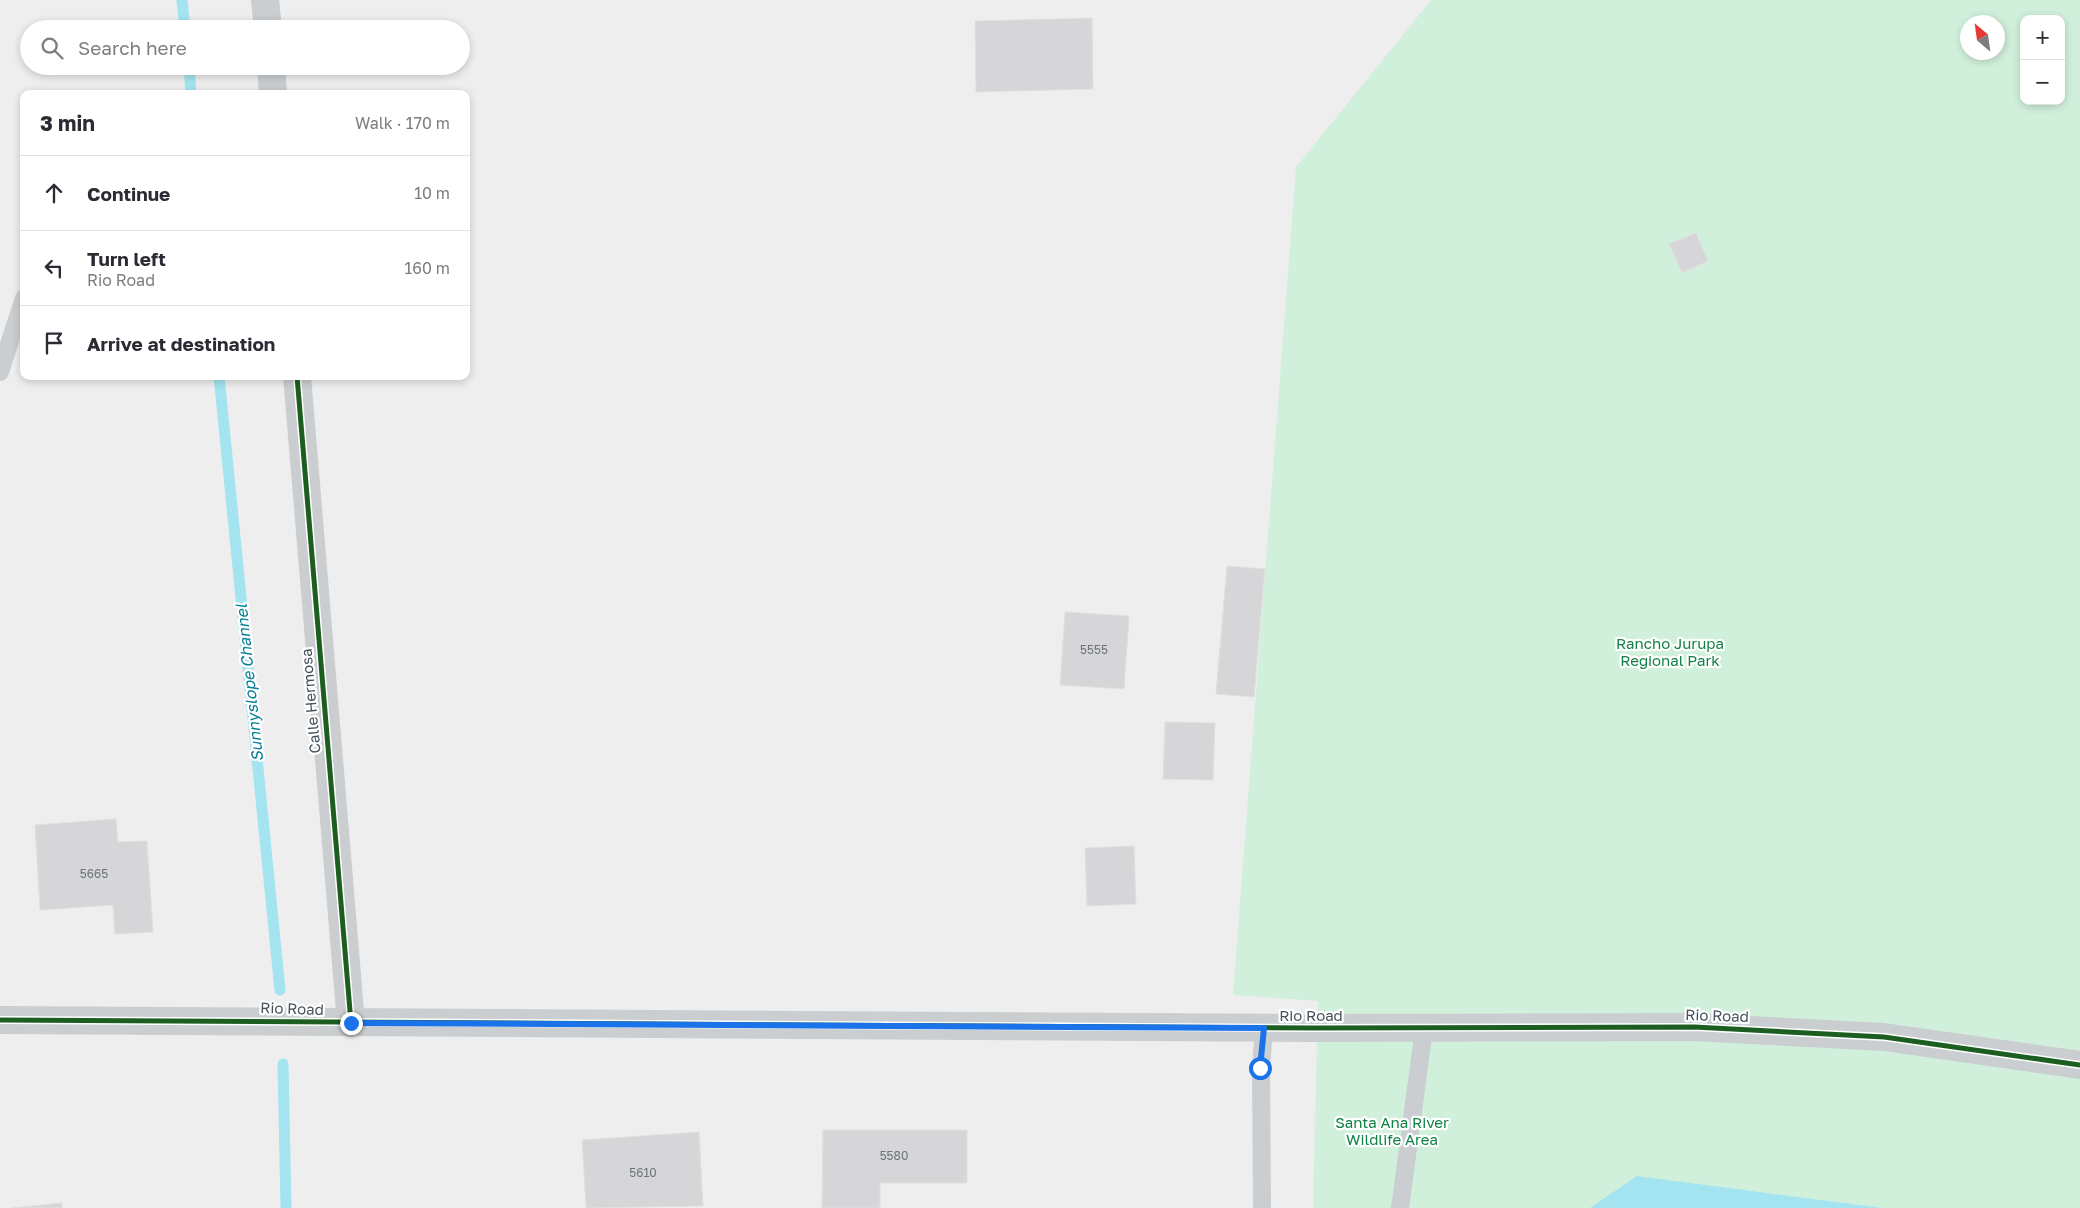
<!DOCTYPE html>
<html lang="en">
<head>
<meta charset="utf-8">
<style>
	body { margin:0; font-family:"Golos Text",sans-serif; background:#f2f2f3; color:#2b2b33 }
	.controls { position:absolute; right:15px; top:15px; display:grid; overflow:hidden; border-radius:10px; box-shadow:0 2px 8px #0003 }
	.controls button { width:45px; height:45px; display:grid; place-items:center; padding:0; border:0; border-bottom:1px solid #e1e1e2; background:#fff; color:#2b2b33; font:25px sans-serif }
	.compass { position:absolute; left:1960px; top:15px; width:45px; height:45px; border-radius:50%; background:#fff; box-shadow:0 2px 8px #0003; rotate:331deg }
	.stop { position:absolute; width:15px; height:15px; margin:-11px; border:4px solid #1a73e8; border-radius:50%; background:#fff }
	.stop.end { background:#1a73e8; border-color:#fff; box-shadow:0 1px 5px #0008 }
	.list { margin:0; padding:0; list-style:none }
	h2 { display:flex; justify-content:space-between; align-items:center; height:65px; margin:0; padding:0 20px; font-size:21px }
	h2 small { font-size:16px; font-weight:400; color:#7c7c81 }
	.list li { display:grid; grid-template-columns:32px 1fr auto; gap:15px; align-items:center; box-sizing:border-box; height:75px; padding:0 20px; border-top:1px solid #e1e1e2 }
	.list b { display:block; font-size:19px; white-space:nowrap }
	.list p { margin:0; font-size:16px; white-space:nowrap; color:#7c7c81 }
	.list em { font-size:16px; font-style:normal; color:#7c7c81 }
	.icon { flex:none; width:28px; height:28px; fill:none; stroke:currentColor; stroke-width:2; stroke-linecap:round; stroke-linejoin:round }
	.map { position:relative; flex:none; width:2080px; height:1208px; overflow:hidden }
	.search { position:absolute; background:#fff; box-shadow:0 2px 8px #0003; left:20px; top:20px; width:450px; height:55px; display:flex; align-items:center; gap:12px; box-sizing:border-box; padding:0 18px; border-radius:28px; color:#7c7c81; font-size:19px }
	.panel { position:absolute; background:#fff; box-shadow:0 2px 8px #0003; left:20px; top:90px; width:450px; height:290px; border-radius:10px }
	.map>svg:first-child { display:block }
</style>
</head>
<body>
<div class="map">
<svg width="2080" height="1208" viewBox="0 0 2080 1208">
	<rect width="100%" height="100%" fill="#efeeee"/>
	<path fill="#d1f0db" fill-rule="evenodd" d="M 1431,0 L 2080,0 L 2080,1208 L 1313,1208 L 1318,1001 L 1233,995 L 1296,167 ZM 2024,19 L 2061,19 L 2061,101 L 2024,101 ZM 1968,22 L 1998,22 L 1998,52 L 1968,52 Z"/>
	<polygon fill="#a3e4f0" points="1637,1176 1882,1208 1590,1208"/>
	<g fill="none" stroke-linecap="round" stroke-linejoin="round">
		<g stroke="#a3e4f0" stroke-width="11">
			<polyline points="182,0 185,29"/>
			<polyline points="189,66 191,94"/>
			<polyline points="219,376 280,990"/>
			<polyline points="283,1064 286,1208"/>
		</g>
	</g>
	<g fill="#d6d6d9" stroke="#e0e0e1">
		<polygon points="1092,18 1093,89 976,92 975,21"/>
		<polygon points="1696,233 1708,261 1682,273 1669,244"/>
		<polygon points="1227,566 1265,569 1254,697 1216,694"/>
		<polygon points="1065,612 1129,616 1124,689 1060,685"/>
		<polygon points="1165,722 1215,723 1213,780 1163,779"/>
		<polygon points="116,819 118,842 147,841 153,932 115,934 113,905 40,910 35,825"/>
		<polygon points="1134,846 1136,904 1087,906 1085,848"/>
		<polygon points="823,1130 967,1130 967,1183 880,1183 880,1208 822,1208"/>
		<polygon points="699,1132 703,1206 586,1208 582,1140"/>
		<polygon points="62,1203 62,1208 12,1208"/>
	</g>
	<g fill="none" stroke-linecap="round" stroke-linejoin="round">
		<g stroke="#caced0" stroke-width="18">
			<polyline points="0,372 24,298"/>
			<polyline points="1262,1208 1261,1068 1264,1028"/>
			<polyline points="1400,1208 1424,1029"/>
		</g>
		<g stroke="#caced0" stroke-width="28">
			<polyline points="265,0 268,29"/>
			<polyline points="271,66 273,94"/>
			<polyline points="297,376 351,1023"/>
			<polyline points="0,1020 1315,1028 1694,1027 1884,1037 2080,1065"/>
		</g>
		<g stroke="#fff" stroke-width="8">
			<g id="cycleway">
				<polyline points="297,376 351,1023"/>
				<polyline points="0,1020 1315,1028 1694,1027 1884,1037 2080,1065"/>
			</g>
		</g>
		<use href="#cycleway" stroke="#1b5e20" stroke-width="5"/>
	</g>
	<g fill="none" stroke-linecap="round" stroke-linejoin="round">
		<polyline stroke="#1a73e8" stroke-width="6" points="351,1023 1264,1028 1260,1068"/>
	</g>
	<g text-anchor="middle" stroke-width="4.5" stroke-linejoin="round" paint-order="stroke">
		<g font-size="12" fill="#6b747c">
			<text x="1094" y="654">5555</text>
			<text x="94" y="878">5665</text>
			<text x="894" y="1160">5580</text>
			<text x="643" y="1177">5610</text>
		</g>
		<g font-size="15" fill="#118245" stroke="#fff">
			<text x="1670" y="649">Rancho Jurupa<tspan x="1670" dy="17">Regional Park</tspan></text>
			<text x="1392" y="1128">Santa Ana River<tspan x="1392" dy="17">Wildlife Area</tspan></text>
		</g>
		<g font-size="15" fill="#45525c" stroke="#fff">
			<text transform="translate(311 701) rotate(-95)" y="5">Calle Hermosa</text>
			<text transform="translate(292 1009) rotate(2)" y="5">Rio Road</text>
			<text x="1311" y="1021">Rio Road</text>
			<text transform="translate(1717 1016) rotate(2)" y="5">Rio Road</text>
		</g>
		<g font-size="16" font-style="italic" fill="#068098" stroke="#fff">
			<text transform="translate(249 683) rotate(-96)" y="6">Sunnyslope Channel</text>
		</g>
	</g>
</svg>
<div class="controls">
<button>+</button>
<button>−</button>
</div>
<svg class="compass" viewBox="-18 -18 36 36"><path d="M0-13l5 13h-10z" fill="#e53935"/><path d="M0 13l5-13h-10z" fill="#7c7c81"/></svg>
<div class="stop" style="left:1260px;top:1068px"></div>
<div class="stop end" style="left:351px;top:1023px"></div>
<div class="search"><svg class="icon" aria-label="search" viewBox="0 0 24 24"><circle cx="10" cy="10" r="6"/><path d="M15 15l6 6"/></svg>Search here</div>
<section class="panel">
<h2>3 min<small>Walk · 170 m</small></h2>
<ul class="list">
<li><svg class="icon" aria-label="ahead" viewBox="0 0 24 24"><path d="M12 20V5M6 11l6-6 6 6"/></svg><div><b>Continue</b></div><em>10 m</em></li>
<li><svg class="icon" aria-label="left" viewBox="0 0 24 24"><path d="M17 20v-9H6M10 6l-5 5 5 5"/></svg><div><b>Turn left</b><p>Rio Road</p></div><em>160 m</em></li>
<li><svg class="icon" aria-label="arrive" viewBox="0 0 24 24"><path d="M6 21V4h12l-3 4 3 4H6"/></svg><div><b>Arrive at destination</b></div></li>
</ul>
</section>
</div>
</body>
</html>
